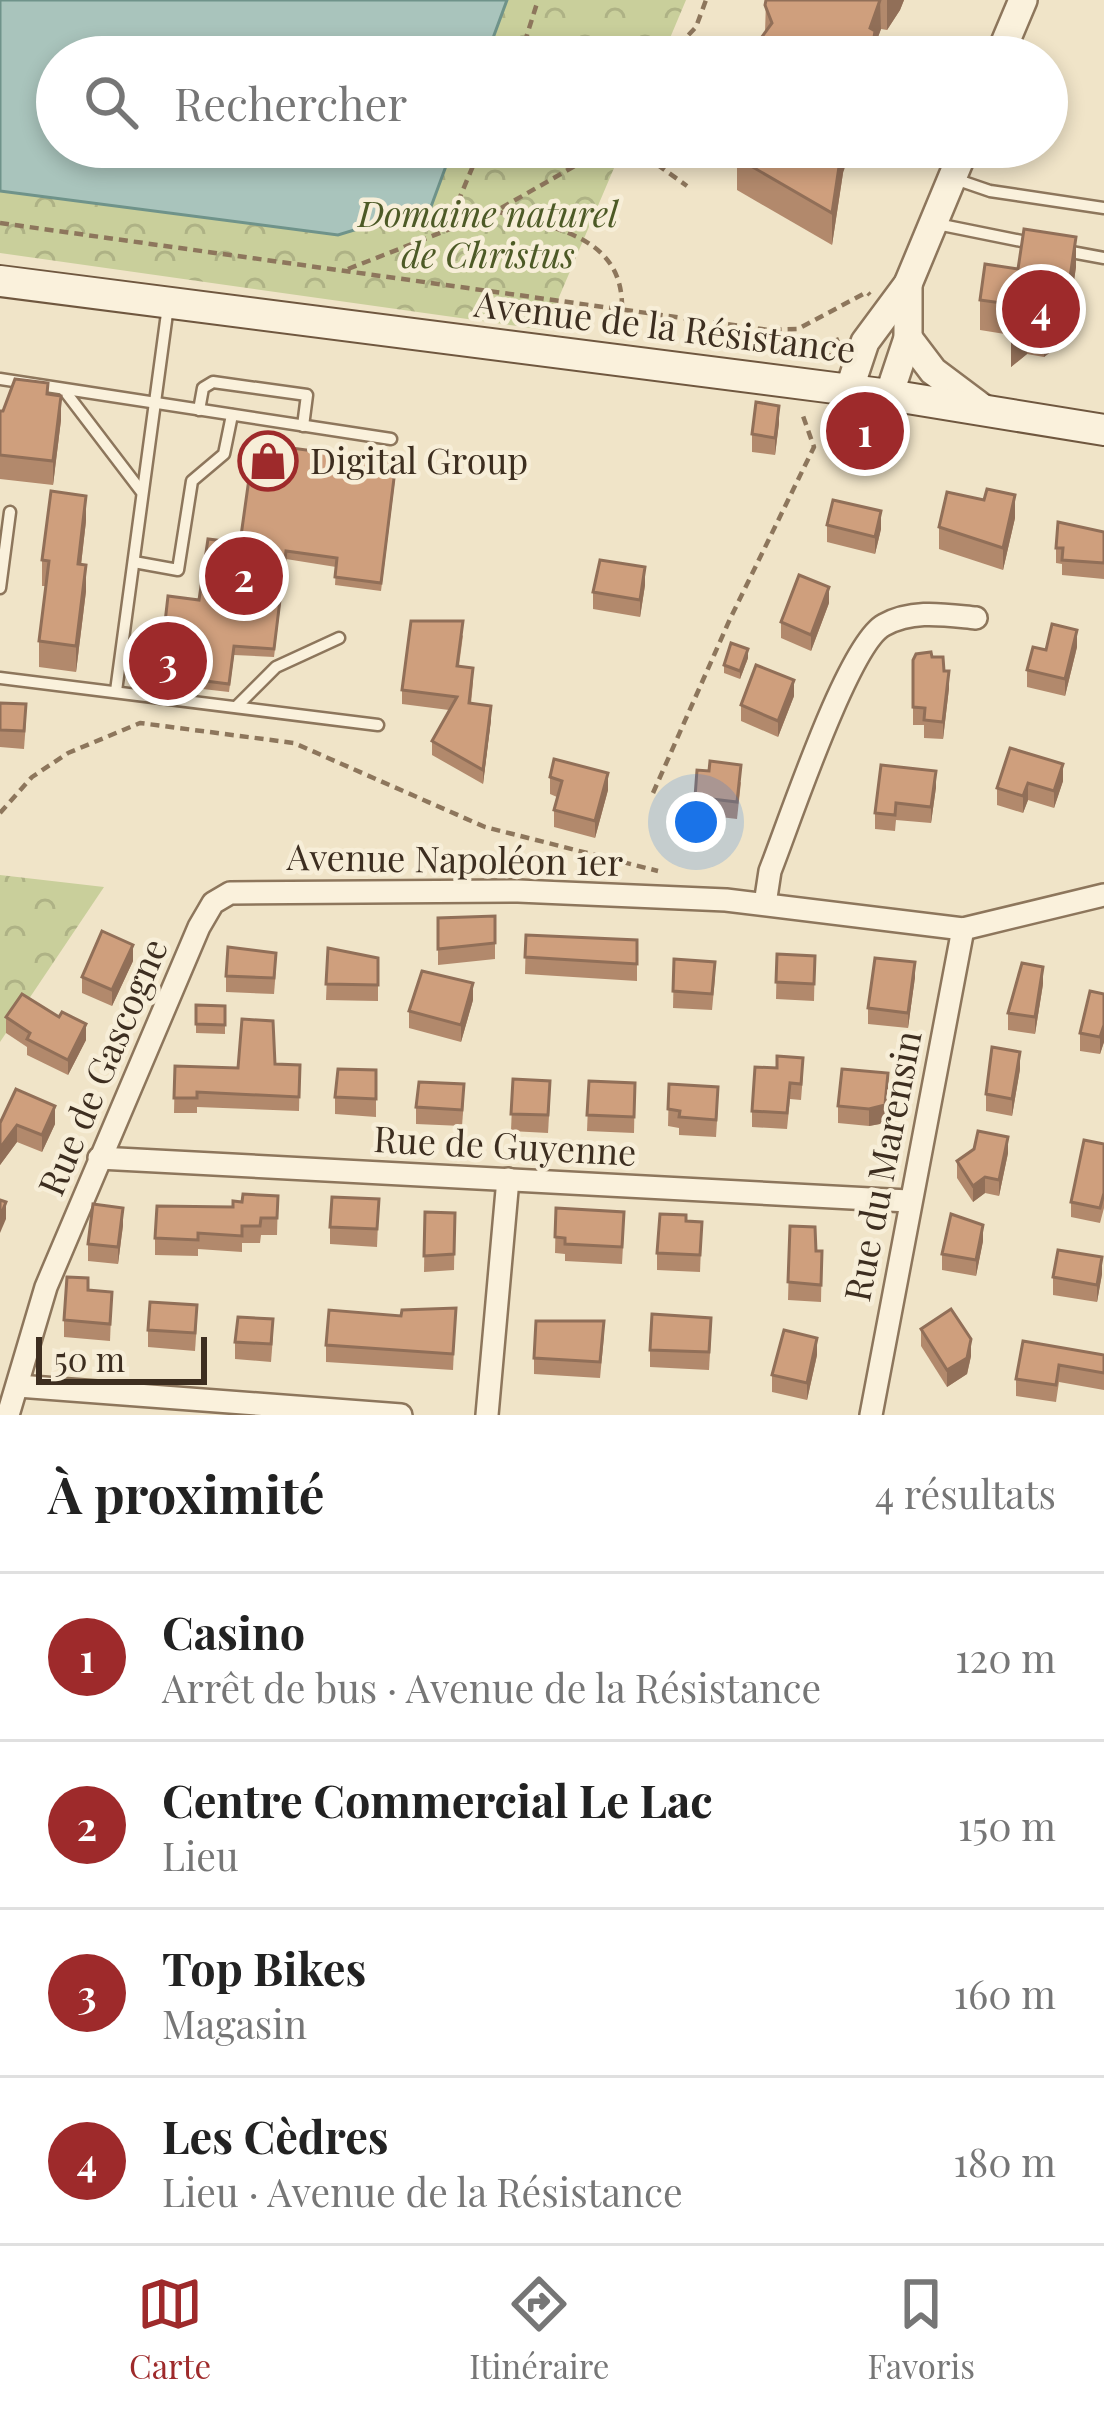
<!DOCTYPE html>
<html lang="fr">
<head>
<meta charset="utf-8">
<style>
	body { margin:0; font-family:"Playfair Display",serif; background:#f6f6f6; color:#222 }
	.scale { position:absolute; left:36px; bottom:30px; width:171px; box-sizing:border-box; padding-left:12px; border:6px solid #3d2e20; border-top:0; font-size:33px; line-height:42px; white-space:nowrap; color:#3d2e20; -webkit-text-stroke:9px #f7eed8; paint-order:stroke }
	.you { position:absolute; left:696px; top:822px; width:42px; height:42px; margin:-30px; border:9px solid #fff; border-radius:50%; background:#1a73e8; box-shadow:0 0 0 18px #1a73e833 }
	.badge { display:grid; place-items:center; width:78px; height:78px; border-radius:50%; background:#9e2a2b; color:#fff; font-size:39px; font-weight:700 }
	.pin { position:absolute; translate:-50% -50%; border:6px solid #fff; box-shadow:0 3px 12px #0006 }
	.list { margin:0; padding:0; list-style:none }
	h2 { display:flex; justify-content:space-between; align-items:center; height:156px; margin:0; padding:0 48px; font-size:51px }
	h2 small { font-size:39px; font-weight:400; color:#767676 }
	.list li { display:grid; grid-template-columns:78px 1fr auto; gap:36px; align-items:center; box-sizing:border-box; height:168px; padding:0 48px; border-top:3px solid #e0e0e0 }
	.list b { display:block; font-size:45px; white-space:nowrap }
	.list p { margin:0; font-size:39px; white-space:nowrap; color:#767676 }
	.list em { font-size:39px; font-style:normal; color:#767676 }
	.icon { flex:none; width:66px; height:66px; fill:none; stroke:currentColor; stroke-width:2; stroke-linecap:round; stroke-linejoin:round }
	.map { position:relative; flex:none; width:1104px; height:1415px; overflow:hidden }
	.search { position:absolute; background:#fff; box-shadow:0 6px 18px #0003; left:36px; right:36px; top:36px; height:132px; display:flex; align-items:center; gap:30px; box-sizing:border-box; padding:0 42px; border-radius:66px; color:#767676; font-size:45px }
	.sheet { height:828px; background:#fff }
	nav { display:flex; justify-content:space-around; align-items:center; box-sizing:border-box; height:168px; border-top:3px solid #e0e0e0; background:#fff; font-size:33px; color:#767676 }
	nav a { display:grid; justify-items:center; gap:6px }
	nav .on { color:#9e2a2b }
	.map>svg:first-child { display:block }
</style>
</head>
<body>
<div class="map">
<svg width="1104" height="1415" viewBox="0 0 1104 1415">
	<defs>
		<pattern id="forest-crowns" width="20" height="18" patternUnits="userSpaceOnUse" patternTransform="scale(3)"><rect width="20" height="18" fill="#c9cf9b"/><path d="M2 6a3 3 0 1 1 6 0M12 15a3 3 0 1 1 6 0" fill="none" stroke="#aeb285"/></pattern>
	</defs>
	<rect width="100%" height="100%" fill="#f0e4c8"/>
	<g fill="url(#forest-crowns)">
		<polygon points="0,0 686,0 662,57 57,57 57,147 623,147 545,330 0,253"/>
		<polygon points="0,875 104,887 0,1042"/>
	</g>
	<polygon fill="#a9c4bc" stroke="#6f938a" stroke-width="3" points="0,0 507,0 486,57 57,57 57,147 453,147 425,223 387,220 338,235 0,191"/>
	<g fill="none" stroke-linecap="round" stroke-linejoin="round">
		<g stroke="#8d765c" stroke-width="15">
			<g id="service">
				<polyline points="955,179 990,191 1104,208"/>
				<polyline points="937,224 1036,244"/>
				<polyline points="1066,251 1104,258"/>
				<polyline points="0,379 391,439"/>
				<polyline points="64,390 141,491"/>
				<polyline points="199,410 203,388 213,382 307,395 303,426"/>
				<polyline points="134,562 178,570 192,481 224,454 232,415"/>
				<polyline points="0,588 10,512"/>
				<polyline points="0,678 378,725"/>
				<polyline points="116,691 168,306"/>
				<polyline points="237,706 276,667 339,638"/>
			</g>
		</g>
		<g stroke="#8d765c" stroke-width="26">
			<g id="minor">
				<path d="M 765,904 L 770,871 C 788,826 848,644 884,625 C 913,609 945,615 976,618"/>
				<polyline points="99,1158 908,1201"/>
				<polyline points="18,1386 401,1415"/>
				<polyline points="8,1415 46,1287 199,927 213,903 230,893 518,891 726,900 963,929 1104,895"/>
				<polyline points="487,1415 508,1179"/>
				<polyline points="871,1415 963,929"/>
			</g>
		</g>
		<g stroke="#8d765c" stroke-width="32">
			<g id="tertiary">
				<polyline points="999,57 1023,0"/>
				<polyline points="908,338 933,371 985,410"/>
				<polyline points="849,390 865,342 908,284 965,147"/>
				<polyline points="889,395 908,338 908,284"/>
			</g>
		</g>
		<g stroke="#6f573f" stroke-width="34">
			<polyline id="secondary" points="0,281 889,395 1104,430"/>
		</g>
		<g stroke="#8d765c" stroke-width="4.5" stroke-dasharray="9 6" stroke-linecap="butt">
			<polyline points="875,45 908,57"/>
			<polyline points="520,57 538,0"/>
			<polyline points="668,57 696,27 706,0"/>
			<polyline points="633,147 687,186"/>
			<path d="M 496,211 C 554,229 624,235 622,310"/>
			<polyline points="0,223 769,330 798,329 867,292 870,295"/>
			<polyline points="446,230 481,147"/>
			<polyline points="348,269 496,211 608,147"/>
			<polyline points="733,349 738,326"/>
			<polyline points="806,353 839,339"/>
			<polyline points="809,358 833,355"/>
			<polyline points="653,793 730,619 814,447 803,416"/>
			<polyline points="0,813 32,777 68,753 140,723 294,743 485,827 658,871"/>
		</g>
		<use href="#service" stroke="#faf1dc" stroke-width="10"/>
		<use href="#minor" stroke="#faf1dc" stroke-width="21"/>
		<use href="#tertiary" stroke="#faf1dc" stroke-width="27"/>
		<use href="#secondary" stroke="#faf1dc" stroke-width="30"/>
	</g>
	<g fill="#b2896c">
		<polygon points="766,0 904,0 900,10 887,30 881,29 875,45 875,57 756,45 765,33"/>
		<polygon points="737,158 843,173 832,245 737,190"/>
		<polygon points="1076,267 1065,341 1044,357 1027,354 1011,367 1011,335 980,330 980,300 1018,269"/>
		<polygon points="48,394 61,420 53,485 0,479 0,411"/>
		<polygon points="779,423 775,455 752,452 752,434"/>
		<polygon points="396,471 381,591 335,585 336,567 286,559 274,657 234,655 229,692 159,684 159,675 199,600 240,543"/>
		<polygon points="1015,518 1003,570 939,549 939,527"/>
		<polygon points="86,521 81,565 86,591 76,672 39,667 39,641 46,586 42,586 42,560"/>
		<polygon points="827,525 881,529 875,554 827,542"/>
		<polygon points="1104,532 1104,579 1062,575 1062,564 1056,563 1056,548"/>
		<polygon points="645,585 640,617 593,609 593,592"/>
		<polygon points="829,603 811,651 781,638 781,622"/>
		<polygon points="463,635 459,666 473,682 471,704 491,720 483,784 432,755 432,741 449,710 402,704 402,690"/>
		<polygon points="1077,647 1065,696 1027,687 1027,670 1046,650"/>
		<polygon points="932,657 944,671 949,688 943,739 924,738 924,725 913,725 913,660"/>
		<polygon points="748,658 740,679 724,673 724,665"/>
		<polygon points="794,696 778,737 741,721 741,705"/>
		<polygon points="0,703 26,722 24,749 0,747"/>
		<polygon points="1010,748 1063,781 1054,808 1028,800 1023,813 997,805 997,788"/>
		<polygon points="550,777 608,790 595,838 554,827 554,810 557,797 550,794"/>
		<polygon points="741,782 737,819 695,814 695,797"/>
		<polygon points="936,787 931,823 896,820 895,831 875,829 875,813"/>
		<polygon points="495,916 495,959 438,965 438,918"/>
		<polygon points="526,935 637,940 637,981 525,974"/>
		<polygon points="328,948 378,958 378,1001 326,1000"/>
		<polygon points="777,954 815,956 814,1001 776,999"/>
		<polygon points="674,959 715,978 712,1010 673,1008"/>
		<polygon points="133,961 112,1006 82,993 82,977"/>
		<polygon points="276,969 274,994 226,992 226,976"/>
		<polygon points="915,977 908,1028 868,1024 868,1008"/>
		<polygon points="1043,984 1035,1034 1008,1030 1008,1013"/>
		<polygon points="1104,994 1104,1042 1100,1054 1080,1051 1080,1033"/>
		<polygon points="473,1000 461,1042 409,1028 409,1011"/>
		<polygon points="196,1005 225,1006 225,1034 196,1033"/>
		<polygon points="6,1017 86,1040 68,1075 27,1055 27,1047 6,1033"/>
		<polygon points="275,1064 300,1065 299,1111 197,1107 197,1113 174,1113 175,1066 238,1068"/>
		<polygon points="1020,1069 1012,1116 986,1111 986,1094"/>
		<polygon points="376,1070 376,1117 335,1114 335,1097"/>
		<polygon points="803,1075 801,1100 790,1099 787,1129 752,1127 752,1111"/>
		<polygon points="513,1079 550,1099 548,1133 511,1131"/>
		<polygon points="589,1081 635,1083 634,1133 587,1131"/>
		<polygon points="669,1084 718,1105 716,1137 679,1135 679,1128 668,1126"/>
		<polygon points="888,1090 885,1123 869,1126 838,1123 838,1106"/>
		<polygon points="464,1100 462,1126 416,1124 416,1107"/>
		<polygon points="0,1123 55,1124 42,1152 17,1142 0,1165"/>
		<polygon points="1104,1144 1104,1208 1100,1223 1071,1217 1071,1202"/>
		<polygon points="1008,1153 999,1196 985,1193 973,1202 957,1178 957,1161"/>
		<polygon points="278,1196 277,1235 261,1235 260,1243 242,1243 242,1252 198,1249 198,1256 155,1255 155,1238 242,1202"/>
		<polygon points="379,1199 377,1247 330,1244 330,1227"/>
		<polygon points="556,1208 624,1228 622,1264 565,1261 565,1254 555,1253"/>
		<polygon points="425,1212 455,1213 454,1270 424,1272"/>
		<polygon points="686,1221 702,1222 700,1272 657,1270 657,1253"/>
		<polygon points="123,1225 118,1264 88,1261 88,1244"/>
		<polygon points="790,1226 816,1251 822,1251 821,1302 788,1300"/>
		<polygon points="983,1241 976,1276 942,1270 942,1254"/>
		<polygon points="1102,1274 1097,1302 1053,1295 1053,1277"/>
		<polygon points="88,1290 112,1292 110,1341 64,1337 64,1320"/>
		<polygon points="456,1308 453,1370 326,1362 326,1345 401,1316"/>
		<polygon points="197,1322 195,1351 148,1347 148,1330"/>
		<polygon points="921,1329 971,1356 967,1374 947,1387 921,1346"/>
		<polygon points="711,1335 709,1370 650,1367 650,1350"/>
		<polygon points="604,1336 600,1378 534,1374 534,1358"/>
		<polygon points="273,1337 271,1362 235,1359 235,1342"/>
		<polygon points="1023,1341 1104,1355 1104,1390 1059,1382 1056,1402 1016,1396 1016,1379"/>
		<polygon points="817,1355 807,1400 772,1392 772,1375"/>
	</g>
	<g fill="#916f58">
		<polygon points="880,0 881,29 875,45 875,57 870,57 870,28"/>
		<polygon points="887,0 904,0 900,10 887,30"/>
		<polygon points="842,147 852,147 843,173 832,245 832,213"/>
		<polygon points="1076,237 1076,267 1065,341 1044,357 1044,326"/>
		<polygon points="1027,324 1027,354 1011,367 1011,337"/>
		<polygon points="61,396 61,420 53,485 53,461"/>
		<polygon points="779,406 779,423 775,455 775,438"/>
		<polygon points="1015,495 1015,518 1003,570 1003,548"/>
		<polygon points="86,496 86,521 78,590 78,564"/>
		<polygon points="881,511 881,529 875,554 875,537"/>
		<polygon points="86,565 86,591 76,672 76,646"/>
		<polygon points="645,567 645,585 640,617 640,600"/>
		<polygon points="829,587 829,603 811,651 811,635"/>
		<polygon points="1077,630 1077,647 1065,696 1065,679"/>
		<polygon points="748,649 748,658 740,679 740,671"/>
		<polygon points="949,671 949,688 943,739 943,722"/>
		<polygon points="794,680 794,696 778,737 778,721"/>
		<polygon points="491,706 491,720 483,784 483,770"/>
		<polygon points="1063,764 1063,781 1054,808 1054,791"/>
		<polygon points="936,771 936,787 931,823 931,807"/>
		<polygon points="608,773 608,790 595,838 595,821"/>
		<polygon points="1028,783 1028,800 1023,813 1023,796"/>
		<polygon points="133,945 133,961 112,1006 112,990"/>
		<polygon points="915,962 915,977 908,1028 908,1013"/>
		<polygon points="1043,967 1043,984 1035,1034 1035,1017"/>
		<polygon points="473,983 473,1000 461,1042 461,1025"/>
		<polygon points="86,1024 86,1040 68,1075 68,1060"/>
		<polygon points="1104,1025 1104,1042 1100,1054 1100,1037"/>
		<polygon points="1020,1052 1020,1069 1012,1116 1012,1099"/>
		<polygon points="888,1073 885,1123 869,1126 869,1109"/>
		<polygon points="55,1106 55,1124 42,1152 42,1135"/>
		<polygon points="17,1125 17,1142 0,1165 0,1148"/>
		<polygon points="1008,1137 1008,1153 999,1196 999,1180"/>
		<polygon points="985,1177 985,1193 973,1202 973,1186"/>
		<polygon points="6,1202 6,1219 0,1233 0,1217"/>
		<polygon points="123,1208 123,1225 118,1264 118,1247"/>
		<polygon points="983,1225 983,1241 976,1276 976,1260"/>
		<polygon points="1102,1257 1102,1274 1097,1302 1097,1285"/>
		<polygon points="817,1338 817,1355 807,1400 807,1383"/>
		<polygon points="971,1339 971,1356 967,1374 947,1387 947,1370"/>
	</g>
	<g fill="#cf9f7d" stroke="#916f58" stroke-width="3">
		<polygon points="766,0 880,0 870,28 875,31 871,57 739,57 745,41 756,45 772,23 765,5"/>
		<polygon points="742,147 842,147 832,213 737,158"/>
		<polygon points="1024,229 1076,237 1065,311 1044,326 1027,324 1011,337 1016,305 980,300 985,264 1018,269"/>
		<polygon points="15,379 48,383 47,394 61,396 53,461 0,455 0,411 3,411"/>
		<polygon points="756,402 779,406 775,438 752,434"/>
		<polygon points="254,443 396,462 381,583 335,577 337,558 286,551 274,649 234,646 229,684 159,675 168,596 199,600 208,539 240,543"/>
		<polygon points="987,489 1015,495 1003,548 939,527 947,492 984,500"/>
		<polygon points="51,491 86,496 78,564 86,565 76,646 39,641 49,561 42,560"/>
		<polygon points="833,500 881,511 875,537 827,525"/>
		<polygon points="1058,522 1104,532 1104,563 1062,560 1063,548 1056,548"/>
		<polygon points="600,560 645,567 640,600 593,592"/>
		<polygon points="799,575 829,587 811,635 781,622"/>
		<polygon points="411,621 463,621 457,666 473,668 469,703 491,706 483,770 432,741 457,697 402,690"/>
		<polygon points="1052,624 1077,630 1065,679 1027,670 1033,647 1046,650"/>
		<polygon points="731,643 748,649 740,671 724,665"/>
		<polygon points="931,652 932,657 943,657 944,671 949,671 943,722 924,720 925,708 913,707 913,660 916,654"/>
		<polygon points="756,665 794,680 778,721 741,705"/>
		<polygon points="0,703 26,704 24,731 0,730"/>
		<polygon points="1010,748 1063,764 1054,791 1028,783 1023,796 997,788"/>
		<polygon points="554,759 608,773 595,821 554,810 562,781 550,777"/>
		<polygon points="710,761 741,765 737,802 695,797 697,770 709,771"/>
		<polygon points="881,765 936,771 931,807 896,803 895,815 875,813"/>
		<polygon points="495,916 495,943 438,949 438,918"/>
		<polygon points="102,931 133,945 112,990 82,977"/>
		<polygon points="526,935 637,940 637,964 525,957"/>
		<polygon points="228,947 276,953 274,978 226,976"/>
		<polygon points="328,948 378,958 378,985 326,984"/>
		<polygon points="777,954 815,956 814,984 776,982"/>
		<polygon points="875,958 915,962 908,1013 868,1008"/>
		<polygon points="674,959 715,962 712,994 673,991"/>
		<polygon points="1022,963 1043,967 1035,1017 1008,1013"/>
		<polygon points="422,971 473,983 461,1025 409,1011"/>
		<polygon points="1090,991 1104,994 1104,1025 1100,1037 1080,1033"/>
		<polygon points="22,994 59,1017 62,1012 86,1024 68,1060 27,1039 30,1033 6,1017"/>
		<polygon points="196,1005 225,1006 225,1025 196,1024"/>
		<polygon points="242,1019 273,1021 275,1064 300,1065 299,1097 197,1092 197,1098 174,1098 175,1066 238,1068"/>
		<polygon points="992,1047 1020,1052 1012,1099 986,1094"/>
		<polygon points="777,1056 803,1058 801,1084 790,1083 787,1113 752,1111 755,1067 777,1068"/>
		<polygon points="338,1069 376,1070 376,1099 335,1097"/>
		<polygon points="842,1069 888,1073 885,1105 869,1109 838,1106"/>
		<polygon points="513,1079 550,1081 548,1115 511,1114"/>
		<polygon points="589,1081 635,1083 634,1117 587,1115"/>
		<polygon points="419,1082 464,1084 462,1110 416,1107"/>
		<polygon points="669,1084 718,1087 716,1120 679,1117 680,1111 668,1109"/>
		<polygon points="16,1089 55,1106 42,1135 17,1125 0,1148 0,1123"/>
		<polygon points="978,1131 1008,1137 999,1180 985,1177 973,1186 957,1161 974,1149"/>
		<polygon points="1084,1140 1104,1144 1104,1193 1100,1208 1071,1202"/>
		<polygon points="243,1194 278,1196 277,1218 261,1218 260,1226 242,1226 242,1236 198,1233 198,1240 155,1238 157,1206 233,1207 233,1201 242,1202"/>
		<polygon points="332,1197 379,1199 377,1229 330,1227"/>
		<polygon points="0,1200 6,1202 0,1217"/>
		<polygon points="93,1204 123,1208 118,1247 88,1244"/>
		<polygon points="556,1208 624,1212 622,1247 565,1244 565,1238 555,1237"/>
		<polygon points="425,1212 455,1213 454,1254 424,1256"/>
		<polygon points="660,1214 686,1215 686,1221 702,1222 700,1255 657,1253"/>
		<polygon points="951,1214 983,1225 976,1260 942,1254"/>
		<polygon points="790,1226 815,1227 816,1251 822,1251 821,1285 788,1282"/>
		<polygon points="1058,1250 1102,1257 1097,1285 1053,1277"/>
		<polygon points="67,1277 88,1278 88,1290 112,1292 110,1324 64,1320"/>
		<polygon points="150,1302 197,1305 195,1333 148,1330"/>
		<polygon points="456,1308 453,1354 326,1345 329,1310 401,1316 402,1310"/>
		<polygon points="951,1309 971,1339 967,1358 947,1370 921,1329"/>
		<polygon points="652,1314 711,1318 709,1352 650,1350"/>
		<polygon points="238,1317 273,1319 271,1344 235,1342"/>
		<polygon points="536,1321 604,1321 600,1362 534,1358"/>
		<polygon points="784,1330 817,1338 807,1383 772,1375"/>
		<polygon points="1023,1341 1104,1355 1104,1373 1059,1365 1056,1385 1016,1379"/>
	</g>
	<defs>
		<g id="shop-ring" transform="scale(3)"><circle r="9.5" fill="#f7eed8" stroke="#9e2a2b" stroke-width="1.5"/><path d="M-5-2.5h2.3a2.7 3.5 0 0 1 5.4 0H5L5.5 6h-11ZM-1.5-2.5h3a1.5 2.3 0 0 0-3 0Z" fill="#9e2a2b"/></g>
	</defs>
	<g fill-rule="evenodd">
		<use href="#shop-ring" x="268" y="461"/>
	</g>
	<g text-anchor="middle" stroke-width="9" stroke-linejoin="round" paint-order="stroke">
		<g font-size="36" font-style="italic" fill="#4d5a26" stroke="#f7eed8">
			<text x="488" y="227">Domaine naturel<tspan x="488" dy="41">de Christus</tspan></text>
		</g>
		<g font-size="36" fill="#3d2e20" stroke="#f7eed8">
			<text transform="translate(665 327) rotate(7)" y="13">Avenue de la Résistance</text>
			<text transform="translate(455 860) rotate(1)" y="13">Avenue Napoléon 1er</text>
			<text transform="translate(103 1067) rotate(-67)" y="13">Rue de Gascogne</text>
			<text transform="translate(505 1146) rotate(3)" y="13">Rue de Guyenne</text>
			<text transform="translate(883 1166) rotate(-79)" y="13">Rue du Marensin</text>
		</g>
		<g font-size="36" fill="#3d2e20" stroke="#f7eed8" text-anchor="start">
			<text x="310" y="474">Digital Group</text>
		</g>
	</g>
</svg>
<div class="scale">50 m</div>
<div class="you"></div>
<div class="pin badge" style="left:865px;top:431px">1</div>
<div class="pin badge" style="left:244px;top:576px">2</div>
<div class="pin badge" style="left:168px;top:661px">3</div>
<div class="pin badge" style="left:1041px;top:309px">4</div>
<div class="search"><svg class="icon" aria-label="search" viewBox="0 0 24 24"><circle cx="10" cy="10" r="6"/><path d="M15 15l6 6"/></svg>Rechercher</div>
</div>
<section class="sheet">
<h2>À proximité<small>4 résultats</small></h2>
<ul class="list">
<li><span class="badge">1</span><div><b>Casino</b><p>Arrêt de bus · Avenue de la Résistance</p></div><em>120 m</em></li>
<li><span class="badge">2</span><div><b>Centre Commercial Le Lac</b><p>Lieu</p></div><em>150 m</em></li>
<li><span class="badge">3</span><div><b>Top Bikes</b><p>Magasin</p></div><em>160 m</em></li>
<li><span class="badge">4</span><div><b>Les Cèdres</b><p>Lieu · Avenue de la Résistance</p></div><em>180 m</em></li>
</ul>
</section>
<nav>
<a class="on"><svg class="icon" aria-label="map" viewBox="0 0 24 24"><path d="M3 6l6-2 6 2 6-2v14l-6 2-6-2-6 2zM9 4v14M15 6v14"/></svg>Carte</a>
<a><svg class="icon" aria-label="directions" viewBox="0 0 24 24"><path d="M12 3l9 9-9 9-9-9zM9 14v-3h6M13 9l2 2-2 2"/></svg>Itinéraire</a>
<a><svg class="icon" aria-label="saved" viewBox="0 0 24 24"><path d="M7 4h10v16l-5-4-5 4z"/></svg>Favoris</a>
</nav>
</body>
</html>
